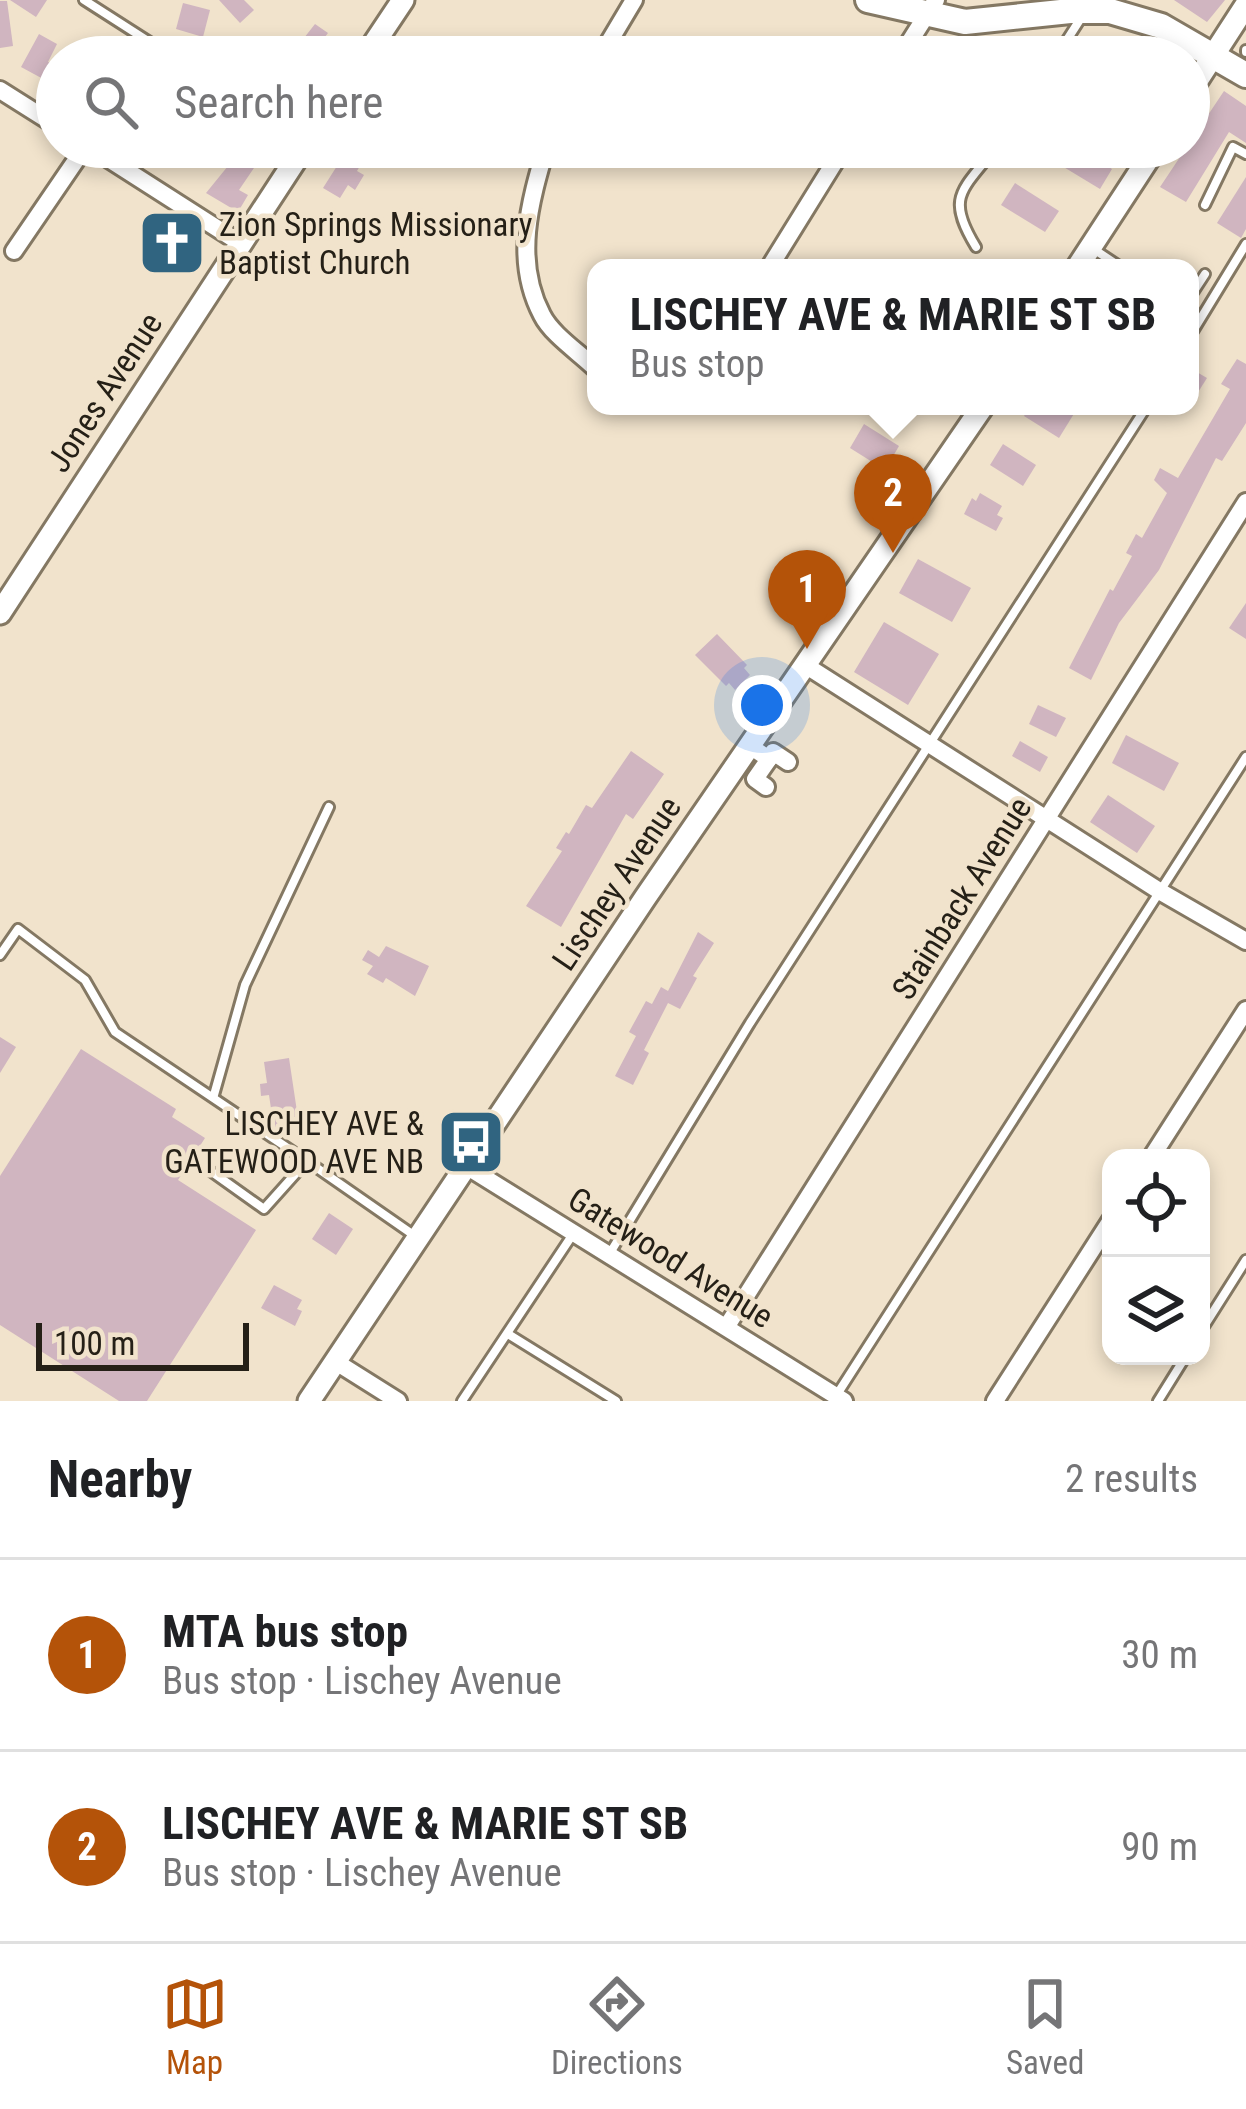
<!DOCTYPE html>
<html lang="en">
<head>
<meta charset="utf-8">
<style>
	body { margin:0; font-family:"Roboto Condensed",sans-serif; background:#f6f6f6; color:#202124 }
	.controls { position:absolute; right:36px; bottom:36px; display:grid; overflow:hidden; border-radius:24px; box-shadow:0 6px 18px #0003 }
	.controls button { width:108px; height:108px; display:grid; place-items:center; padding:0; border:0; border-bottom:3px solid #e0e0e0; background:#fff; color:#202124; font:60px sans-serif }
	.scale { position:absolute; left:36px; bottom:30px; width:213px; box-sizing:border-box; padding-left:12px; border:6px solid #252017; border-top:0; font-size:33px; line-height:42px; white-space:nowrap; color:#252017; -webkit-text-stroke:9px #f1e3cc; paint-order:stroke }
	.you { position:absolute; left:762px; top:705px; width:42px; height:42px; margin:-30px; border:9px solid #fff; border-radius:50%; background:#1a73e8; box-shadow:0 0 0 18px #1a73e833 }
	.badge { display:grid; place-items:center; width:78px; height:78px; border-radius:50%; background:#b45309; color:#fff; font-size:39px; font-weight:700 }
	.pin { position:absolute; translate:-50% -99px; filter:drop-shadow(0 3px 6px #0008) }
	.pin::after { content:''; position:absolute; top:63px; width:42px; height:36px; background:inherit; clip-path:polygon(0 0,100% 0,50% 100%) }
	.popup { position:absolute; left:587px; top:259px; width:612px; height:156px; box-sizing:border-box; display:grid; place-content:center; border-radius:24px; background:#fff; filter:drop-shadow(0 3px 9px #0005); font-size:39px; white-space:nowrap; color:#757577 }
	.popup b { font-size:45px; color:#202124 }
	.popup::after { content:''; position:absolute; left:50%; top:100%; margin-left:-24px; border:24px solid transparent; border-top-color:#fff }
	.list { margin:0; padding:0; list-style:none }
	h2 { display:flex; justify-content:space-between; align-items:center; height:156px; margin:0; padding:0 48px; font-size:51px }
	h2 small { font-size:39px; font-weight:400; color:#757577 }
	.list li { display:grid; grid-template-columns:78px 1fr auto; gap:36px; align-items:center; box-sizing:border-box; height:192px; padding:0 48px; border-top:3px solid #e0e0e0 }
	.list b { display:block; font-size:45px; white-space:nowrap }
	.list p { margin:0; font-size:39px; white-space:nowrap; color:#757577 }
	.list em { font-size:39px; font-style:normal; color:#757577 }
	.icon { flex:none; width:66px; height:66px; fill:none; stroke:currentColor; stroke-width:2; stroke-linecap:round; stroke-linejoin:round }
	.map { position:relative; flex:none; width:1246px; height:1401px; overflow:hidden }
	.search { position:absolute; background:#fff; box-shadow:0 6px 18px #0003; left:36px; right:36px; top:36px; height:132px; display:flex; align-items:center; gap:30px; box-sizing:border-box; padding:0 42px; border-radius:66px; color:#757577; font-size:45px }
	.sheet { height:540px; background:#fff }
	nav { display:flex; justify-content:space-around; align-items:center; box-sizing:border-box; height:168px; border-top:3px solid #e0e0e0; background:#fff; font-size:33px; color:#757577 }
	nav a { display:grid; justify-items:center; gap:6px }
	nav .on { color:#b45309 }
	.map>svg:first-child { display:block }
</style>
</head>
<body>
<div class="map">
<svg width="1246" height="1401" viewBox="0 0 1246 1401">
	<rect width="100%" height="100%" fill="#f1e3cc"/>
	<g fill="#d0b5c0">
		<polygon points="10,0 47,0 36,17"/>
		<polygon points="219,0 244,0 254,10 240,23"/>
		<polygon points="1174,0 1225,0 1207,22"/>
		<polygon points="0,1 7,1 13,46 0,48"/>
		<polygon points="183,3 210,10 203,37 176,29"/>
		<polygon points="315,24 328,33 312,54 317,57 273,57 282,39 297,47"/>
		<polygon points="39,34 57,44 48,62 54,65 45,80 21,67"/>
		<polygon points="1051,36 1050,51 1044,51 1044,57 981,57 979,42"/>
		<polygon points="1224,91 1246,106 1246,143 1229,132 1186,202 1160,187"/>
		<polygon points="162,147 208,147 198,166"/>
		<polygon points="349,147 371,147 357,171 364,175 355,190 348,185 340,198 323,188"/>
		<polygon points="1067,147 1076,147 1112,169 1100,189 1057,163"/>
		<polygon points="241,150 258,162 239,190 248,195 238,212 206,193"/>
		<polygon points="1246,177 1246,229 1241,238 1217,223"/>
		<polygon points="1015,183 1059,211 1045,232 1001,205"/>
		<polygon points="1237,359 1246,364 1246,423 1222,461 1216,458 1159,570 1119,623 1091,680 1069,668 1110,589 1113,591 1132,556 1126,553 1136,534 1142,538 1167,493 1154,480 1160,468 1178,478 1230,389 1221,384"/>
		<polygon points="1190,368 1207,378 1190,405"/>
		<polygon points="1031,406 1067,406 1075,412 1059,438 1024,416"/>
		<polygon points="864,424 899,446 885,470 850,448"/>
		<polygon points="1003,444 1036,465 1023,486 990,465"/>
		<polygon points="980,493 1002,506 997,515 1003,518 996,531 964,514 972,498 976,501"/>
		<polygon points="918,559 971,588 952,622 899,593"/>
		<polygon points="1246,603 1246,639 1229,628"/>
		<polygon points="884,622 939,654 908,705 854,672"/>
		<polygon points="717,634 747,665 744,668 750,675 735,690 729,683 726,686 695,655"/>
		<polygon points="1038,705 1066,718 1056,737 1029,724"/>
		<polygon points="1126,735 1179,763 1164,791 1112,763"/>
		<polygon points="1020,741 1048,757 1040,772 1012,756"/>
		<polygon points="631,751 664,774 633,819 626,814 561,927 526,906 562,851 556,848 566,832 569,834 586,805 592,808"/>
		<polygon points="1108,795 1155,826 1137,853 1090,822"/>
		<polygon points="698,932 714,943 693,976 697,978 680,1009 668,1003 644,1050 649,1053 633,1085 615,1076 636,1036 629,1032 646,1001 652,1004 661,987 668,991"/>
		<polygon points="386,946 429,966 415,996 386,978 383,983 367,974 373,966 362,960 368,950 379,957"/>
		<polygon points="0,1037 16,1047 0,1073"/>
		<polygon points="81,1049 176,1109 172,1117 205,1138 178,1180 256,1230 147,1401 119,1401 0,1325 0,1176"/>
		<polygon points="289,1058 299,1125 274,1129 269,1095 261,1096 260,1084 267,1083 264,1062"/>
		<polygon points="329,1213 353,1229 336,1255 312,1239"/>
		<polygon points="274,1285 302,1300 297,1309 302,1311 295,1326 261,1308"/>
	</g>
	<g fill="none" stroke-linecap="round" stroke-linejoin="round">
		<g stroke="#847863" stroke-width="14">
			<g id="service">
				<polyline points="84,0 173,57"/>
				<polyline points="1246,50 1246,52"/>
				<polyline points="1056,57 1081,18"/>
				<polyline points="1106,147 1141,168"/>
				<polyline points="1205,205 1233,147 1246,154"/>
				<path d="M 976,247 C 944,195 964,190 996,147"/>
				<polyline points="1092,248 1122,268"/>
				<polyline points="1190,297 1205,274"/>
				<polyline points="1190,336 1246,244"/>
				<polyline points="0,955 18,929 85,980 115,1032 307,1161"/>
				<polyline points="214,1095 245,985 329,807"/>
				<polyline points="212,1172 264,1209 307,1161 415,1236"/>
				<polyline points="610,1253 750,1023 1147,406"/>
				<polyline points="1201,1331 1246,1260"/>
				<polyline points="508,1334 616,1401"/>
				<polyline points="836,1396 1246,757"/>
				<polyline points="462,1401 573,1234"/>
				<polyline points="1158,1401 1186,1356"/>
			</g>
		</g>
		<g stroke="#847863" stroke-width="22">
			<g id="minor">
				<polyline points="600,57 634,0"/>
				<polyline points="900,57 936,0"/>
				<polyline points="0,90 57,126"/>
				<polyline points="90,147 240,243"/>
				<path d="M 546,147 C 530,202 513,260 542,315 C 552,335 580,353 596,369"/>
				<polyline points="14,251 85,147"/>
				<polyline points="769,268 844,147"/>
				<polyline points="805,665 1161,892 1246,941"/>
				<polyline points="750,746 769,759 755,779 766,787"/>
				<polyline points="769,759 773,752 788,762"/>
				<polyline points="1151,1158 1246,1010"/>
				<polyline points="466,1166 844,1401"/>
				<polyline points="727,1326 1246,502"/>
				<polyline points="336,1362 398,1401"/>
				<polyline points="995,1401 1111,1220"/>
			</g>
		</g>
		<g stroke="#847863" stroke-width="27">
			<g id="tertiary">
				<polyline points="365,57 403,0"/>
				<polyline points="1189,93 1246,5"/>
				<polyline points="1077,268 1156,147"/>
				<polyline points="0,613 304,147"/>
				<polyline points="309,1401 645,898 983,406"/>
			</g>
		</g>
		<g stroke="#847863" stroke-width="30">
			<polyline id="secondary" points="868,0 965,22 1070,11 1110,11 1161,26 1246,75"/>
		</g>
		<use href="#service" stroke="#fff" stroke-width="8"/>
		<use href="#minor" stroke="#fff" stroke-width="16"/>
		<use href="#tertiary" stroke="#fff" stroke-width="21"/>
		<use href="#secondary" stroke="#fff" stroke-width="24"/>
	</g>
	<defs>
		<g id="church-square" transform="scale(3.45)"><rect x="-9" y="-9" width="18" height="18" rx="4" fill="#306480" stroke="#f1e3cc"/><path d="M-1.2-6h2.4v3.5h3.3v2.4h-3.3V6h-2.4V-.1h-3.3v-2.4h3.3Z" fill="#fff"/></g>
		<g id="bus-square" transform="scale(3.45)"><rect x="-9" y="-9" width="18" height="18" rx="4" fill="#306480" stroke="#f1e3cc"/><path d="M-5-6H5V4H4V6H2V4H-2V6H-4V4H-5ZM-3.5-4V0h7V-4ZM-3.5 1.2v1.5H-2V1.2ZM2 1.2v1.5H3.5V1.2Z" fill="#fff"/></g>
	</defs>
	<g fill-rule="evenodd">
		<use href="#church-square" x="172" y="243"/>
		<use href="#bus-square" x="471" y="1142"/>
	</g>
	<g text-anchor="middle" stroke-width="9" stroke-linejoin="round" paint-order="stroke">
		<g font-size="33" fill="#252017" stroke="#f1e3cc" text-anchor="start">
			<text x="219" y="236">Zion Springs Missionary<tspan x="219" dy="38">Baptist Church</tspan></text>
			<text x="424" y="1135" text-anchor="end">LISCHEY AVE &amp;<tspan x="424" dy="38">GATEWOOD AVE NB</tspan></text>
		</g>
		<g font-size="33" fill="#252017" stroke="#f1e3cc">
			<text transform="translate(104 392) rotate(-57)" y="12">Jones Avenue</text>
			<text transform="translate(616 883) rotate(-56)" y="12">Lischey Avenue</text>
			<text transform="translate(961 898) rotate(-58)" y="12">Stainback Avenue</text>
			<text transform="translate(671 1257) rotate(32)" y="12">Gatewood Avenue</text>
		</g>
	</g>
</svg>
<div class="controls">
<button><svg class="icon" aria-label="locate" viewBox="0 0 24 24"><circle cx="12" cy="12" r="6"/><path d="M12 2v4M12 18v4M2 12h4M18 12h4"/></svg></button>
<button><svg class="icon" aria-label="layers" viewBox="0 0 24 24"><path d="M12 4l9 5-9 5-9-5zM3 14l9 5 9-5"/></svg></button>
</div>
<div class="scale">100 m</div>
<div class="you"></div>
<div class="pin badge" style="left:807px;top:649px">1</div>
<div class="pin badge" style="left:893px;top:553px">2</div>
<div class="popup"><b>LISCHEY AVE &amp; MARIE ST SB</b>Bus stop</div>
<div class="search"><svg class="icon" aria-label="search" viewBox="0 0 24 24"><circle cx="10" cy="10" r="6"/><path d="M15 15l6 6"/></svg>Search here</div>
</div>
<section class="sheet">
<h2>Nearby<small>2 results</small></h2>
<ul class="list">
<li><span class="badge">1</span><div><b>MTA bus stop</b><p>Bus stop · Lischey Avenue</p></div><em>30 m</em></li>
<li><span class="badge">2</span><div><b>LISCHEY AVE &amp; MARIE ST SB</b><p>Bus stop · Lischey Avenue</p></div><em>90 m</em></li>
</ul>
</section>
<nav>
<a class="on"><svg class="icon" aria-label="map" viewBox="0 0 24 24"><path d="M3 6l6-2 6 2 6-2v14l-6 2-6-2-6 2zM9 4v14M15 6v14"/></svg>Map</a>
<a><svg class="icon" aria-label="directions" viewBox="0 0 24 24"><path d="M12 3l9 9-9 9-9-9zM9 14v-3h6M13 9l2 2-2 2"/></svg>Directions</a>
<a><svg class="icon" aria-label="saved" viewBox="0 0 24 24"><path d="M7 4h10v16l-5-4-5 4z"/></svg>Saved</a>
</nav>
</body>
</html>
